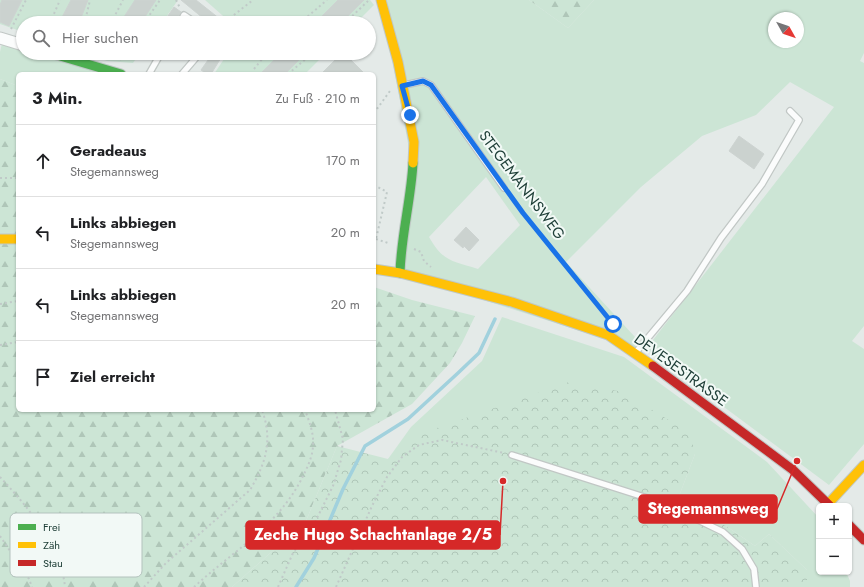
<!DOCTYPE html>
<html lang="de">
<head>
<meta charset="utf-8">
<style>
	body { margin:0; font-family:Jost,sans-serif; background:#f2f2f2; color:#202124 }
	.controls { position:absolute; right:12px; bottom:12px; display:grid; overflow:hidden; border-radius:6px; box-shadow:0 1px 3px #0004 }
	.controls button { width:36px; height:36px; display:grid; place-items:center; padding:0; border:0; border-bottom:1px solid #e0e0e0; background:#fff; color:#202124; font:20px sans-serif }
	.compass { position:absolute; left:768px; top:12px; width:36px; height:36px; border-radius:50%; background:#fff; box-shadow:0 1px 3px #0004; rotate:130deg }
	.stop { position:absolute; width:12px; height:12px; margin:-9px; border:3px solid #1a73e8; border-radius:50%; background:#fff }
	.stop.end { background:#1a73e8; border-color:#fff; box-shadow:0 1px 4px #0008 }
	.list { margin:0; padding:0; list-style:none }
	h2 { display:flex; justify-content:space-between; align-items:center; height:52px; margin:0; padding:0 16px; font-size:17px }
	h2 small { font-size:13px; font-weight:400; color:#757577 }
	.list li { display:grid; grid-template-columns:26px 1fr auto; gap:12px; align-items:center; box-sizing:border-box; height:72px; padding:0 16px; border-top:1px solid #e0e0e0 }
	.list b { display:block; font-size:15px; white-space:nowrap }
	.list p { margin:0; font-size:13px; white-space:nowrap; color:#757577 }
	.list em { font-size:13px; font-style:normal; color:#757577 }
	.icon { flex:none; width:22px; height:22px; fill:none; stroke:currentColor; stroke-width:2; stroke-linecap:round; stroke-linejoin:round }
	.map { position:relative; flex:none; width:864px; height:587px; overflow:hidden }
	.search { position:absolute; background:#fff; box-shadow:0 1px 3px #0004; left:16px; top:16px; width:360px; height:44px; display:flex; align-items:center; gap:10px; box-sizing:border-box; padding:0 14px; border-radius:22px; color:#757577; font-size:15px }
	.panel { position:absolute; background:#fff; box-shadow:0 1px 3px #0004; left:16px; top:72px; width:360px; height:340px; border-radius:6px }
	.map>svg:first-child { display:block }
</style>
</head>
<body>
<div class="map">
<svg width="864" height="587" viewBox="0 0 864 587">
	<defs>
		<pattern id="forest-firs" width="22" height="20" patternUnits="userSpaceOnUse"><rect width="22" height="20" fill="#cce5d5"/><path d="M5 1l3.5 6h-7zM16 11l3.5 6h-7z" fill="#afc6b8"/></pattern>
		<pattern id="park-crowns" width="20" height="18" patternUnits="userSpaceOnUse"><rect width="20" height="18" fill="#cce5d5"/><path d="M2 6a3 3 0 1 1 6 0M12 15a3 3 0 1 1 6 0" fill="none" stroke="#afc6b8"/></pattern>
	</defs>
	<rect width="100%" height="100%" fill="#e4eae8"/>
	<g fill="#cce5d5" fill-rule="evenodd">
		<polygon points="0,0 178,0 162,23 23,23 23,32 0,24"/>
		<polygon points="205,0 370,0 374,5 356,23 231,23"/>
		<path d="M 381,0 L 529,0 L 568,28 L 594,0 L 864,0 L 864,53 L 860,61 L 864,63 L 864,326 L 852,341 L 864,349 L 864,444 L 829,485 L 646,349 L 639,350 L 400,273 L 413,170 ZM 774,18 L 798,18 L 798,42 L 774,42 ZM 790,82 L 834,107 L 646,349 L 566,262 L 641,187 L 702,136 L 756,115 ZM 486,177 L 520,225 L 478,269 C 453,261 443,262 429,237 Z"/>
		<polygon points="3,39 23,45 23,53 50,53 121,74 18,74 18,86 0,79 0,52"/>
		<polygon points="84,53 140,53 133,63 107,61"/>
		<polygon points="228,53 326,53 305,74 214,74"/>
		<polygon points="502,317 624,357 767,462 819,518 819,572 846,572 850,581 850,587 807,587 807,570 769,534 755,546 726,526 676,504 695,454 388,459 411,427 482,361"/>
	</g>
	<g fill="url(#forest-firs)">
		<polygon points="529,0 594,0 568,28"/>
		<polygon points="0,79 18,86 18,410 374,410 374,287 412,300 475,316 462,343 450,363 412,404 337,446 306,521 232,587 0,587"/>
	</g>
	<polygon fill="url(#park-crowns)" points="569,382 623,392 690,433 695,454 676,504 726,526 755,546 769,534 807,570 807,587 232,587 306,521 337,446 388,459 420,434"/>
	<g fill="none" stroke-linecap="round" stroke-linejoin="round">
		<polyline stroke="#a1d1dd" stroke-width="3.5" points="296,587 314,558 343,489 365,446 408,419 458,373 479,353 495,319"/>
	</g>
	<g fill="#cbd2cf" stroke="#cdd3d1">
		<polygon points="2,0 22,0 9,26 0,22 0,5"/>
		<polygon points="71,0 88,0 79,23 59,23"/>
		<polygon points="135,0 156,0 141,23 120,23"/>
		<polygon points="181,0 196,0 225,23 209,23"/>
		<polygon points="338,0 364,0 341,23 315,23"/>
		<polygon points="174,7 181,12 175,23 163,23"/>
		<polygon points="213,53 224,53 211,74 207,74 201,70"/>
		<polygon points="281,53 306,53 285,74 260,74"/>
		<polygon points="342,53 344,53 365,74 321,74"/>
		<polygon points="739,136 764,154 754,169 729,151"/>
		<polygon points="466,227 479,240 469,251 464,246 463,248 454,240"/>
	</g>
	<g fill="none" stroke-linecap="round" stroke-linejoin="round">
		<g stroke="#c1c7c5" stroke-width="8">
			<g id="lane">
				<polyline points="180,23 184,15 196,23"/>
				<polyline points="149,74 161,53"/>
				<polyline points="182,74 200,53"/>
				<polyline points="405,85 423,81 431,85 504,188"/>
				<polyline points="637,351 687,291 721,238 762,184 799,120 790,111"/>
				<polyline points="512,455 663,503 723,532 742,549 754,569 756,587"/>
			</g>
		</g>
		<g stroke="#c1c7c5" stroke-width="13">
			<polyline id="street" points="0,38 23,45"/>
		</g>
		<g stroke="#bfc8c5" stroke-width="11">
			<g id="fast">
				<polyline points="50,53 121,74"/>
				<path d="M 400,273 C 401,236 411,200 413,163"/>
			</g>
		</g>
		<g stroke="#bfc8c5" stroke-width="11">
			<g id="slow">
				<polyline points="381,0 398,62 414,142 413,163"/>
				<polyline points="0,239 18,239"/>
				<polyline points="374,269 400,273 512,302 608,335 653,366"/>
				<polyline points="828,504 864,465"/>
			</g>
		</g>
		<g stroke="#bfc8c5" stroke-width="11">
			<g id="jam">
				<polyline points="653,366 793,470 830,506"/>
				<polyline points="849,525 864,540"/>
			</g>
		</g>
		<g stroke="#c0cac8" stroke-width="2" stroke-dasharray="2 3" stroke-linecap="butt">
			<polyline points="176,0 180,8"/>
			<polyline points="50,23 60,0"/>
			<polyline points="82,23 87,13 90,0"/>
			<polyline points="111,23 123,0"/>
			<polyline points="144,23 160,0"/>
			<polyline points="229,23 230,18 253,0"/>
			<polyline points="300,23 327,0"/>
			<polyline points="345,23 368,1"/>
			<polyline points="11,29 26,0"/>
			<polyline points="120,60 124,53"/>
			<polyline points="254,69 267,53"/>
			<polyline points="288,74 313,53"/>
			<polyline points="374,113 390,91"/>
			<polyline points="0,178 18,178"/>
			<polyline points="374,185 387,192 376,239 374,242"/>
			<polyline points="509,194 609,320"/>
			<polyline points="376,239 388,243"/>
			<polyline points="414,249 421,252 424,261 431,267"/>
			<polyline points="0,304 18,301"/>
			<polyline points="0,345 18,342"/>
			<path d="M 0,477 C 27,506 61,546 65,587"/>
			<polyline points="0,536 29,579 32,587"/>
			<path d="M 144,587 L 166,563 L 250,490 C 266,463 273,440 262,410"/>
			<path d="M 194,587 C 233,551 280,525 304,474 C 308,466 313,455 313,445 C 314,433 309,421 305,410"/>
			<polyline points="278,587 293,553 315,522 333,486 341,460 343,439 335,410"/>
			<polyline points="336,587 372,506 387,477 402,457 419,445 442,440 504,453"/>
		</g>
		<use href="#lane" stroke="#fbfcfc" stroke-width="5.5"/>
		<use href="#street" stroke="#fbfcfc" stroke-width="11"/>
		<use href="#fast" stroke="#4caf50" stroke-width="9"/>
		<use href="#slow" stroke="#ffc107" stroke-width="9"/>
		<use href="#jam" stroke="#c62828" stroke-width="9"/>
	</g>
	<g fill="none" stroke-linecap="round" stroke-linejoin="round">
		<polyline stroke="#1a73e8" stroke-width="5" points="410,115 402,86 423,81 431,85 523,213 613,324"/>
	</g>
	<g text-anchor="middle" stroke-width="4" stroke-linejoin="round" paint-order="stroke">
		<g font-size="15" fill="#204039" stroke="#f2f9f6">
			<text transform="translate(522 185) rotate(53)" y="5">STEGEMANNSWEG</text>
			<text transform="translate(681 370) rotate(36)" y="5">DEVESESTRASSE</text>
		</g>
	</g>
	<rect x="10" y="513" width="132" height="64" rx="6" fill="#f2f9f6" stroke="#b3c2bd" stroke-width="1"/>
	<rect x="18" y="524" width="18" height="6" fill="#4caf50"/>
	<rect x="18" y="542" width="18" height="6" fill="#ffc107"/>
	<rect x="18" y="560" width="18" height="6" fill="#c62828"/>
	<g font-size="11" fill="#204039">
		<text x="43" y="531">Frei</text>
		<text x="43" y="549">Zäh</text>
		<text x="43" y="567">Stau</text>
	</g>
	<path fill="none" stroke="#d62828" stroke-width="1.5" d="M797 461L777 509M503 481L500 535"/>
	<g fill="#d62828" stroke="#f2f9f6" stroke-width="1.5">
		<circle cx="797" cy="461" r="4"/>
		<circle cx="503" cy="481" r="4"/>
	</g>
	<g fill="#d62828" stroke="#d62828" stroke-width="1.5">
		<rect x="639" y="495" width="138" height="28" rx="4"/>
		<rect x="246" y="521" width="254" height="28" rx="4"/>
	</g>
	<g font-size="16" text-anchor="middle" font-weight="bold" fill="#fff">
		<text x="708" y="514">Stegemannsweg</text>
		<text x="373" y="540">Zeche Hugo Schachtanlage 2/5</text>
	</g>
</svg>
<div class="controls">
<button>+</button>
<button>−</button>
</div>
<svg class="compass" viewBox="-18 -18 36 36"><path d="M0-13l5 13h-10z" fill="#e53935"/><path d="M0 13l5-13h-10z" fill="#757577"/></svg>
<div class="stop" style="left:613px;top:324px"></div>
<div class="stop end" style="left:410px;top:115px"></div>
<div class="search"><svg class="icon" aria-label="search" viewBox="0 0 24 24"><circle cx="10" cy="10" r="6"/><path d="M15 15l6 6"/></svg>Hier suchen</div>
<section class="panel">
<h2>3 Min.<small>Zu Fuß · 210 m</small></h2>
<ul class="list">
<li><svg class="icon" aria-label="ahead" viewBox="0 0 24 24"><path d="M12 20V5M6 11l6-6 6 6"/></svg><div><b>Geradeaus</b><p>Stegemannsweg</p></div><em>170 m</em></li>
<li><svg class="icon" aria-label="left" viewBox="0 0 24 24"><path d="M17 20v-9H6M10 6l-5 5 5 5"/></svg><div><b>Links abbiegen</b><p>Stegemannsweg</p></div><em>20 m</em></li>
<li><svg class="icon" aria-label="left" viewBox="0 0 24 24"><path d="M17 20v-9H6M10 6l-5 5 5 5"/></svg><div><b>Links abbiegen</b><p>Stegemannsweg</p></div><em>20 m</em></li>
<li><svg class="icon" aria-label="arrive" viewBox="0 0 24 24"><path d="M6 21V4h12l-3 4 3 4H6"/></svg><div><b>Ziel erreicht</b></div></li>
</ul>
</section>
</div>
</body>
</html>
